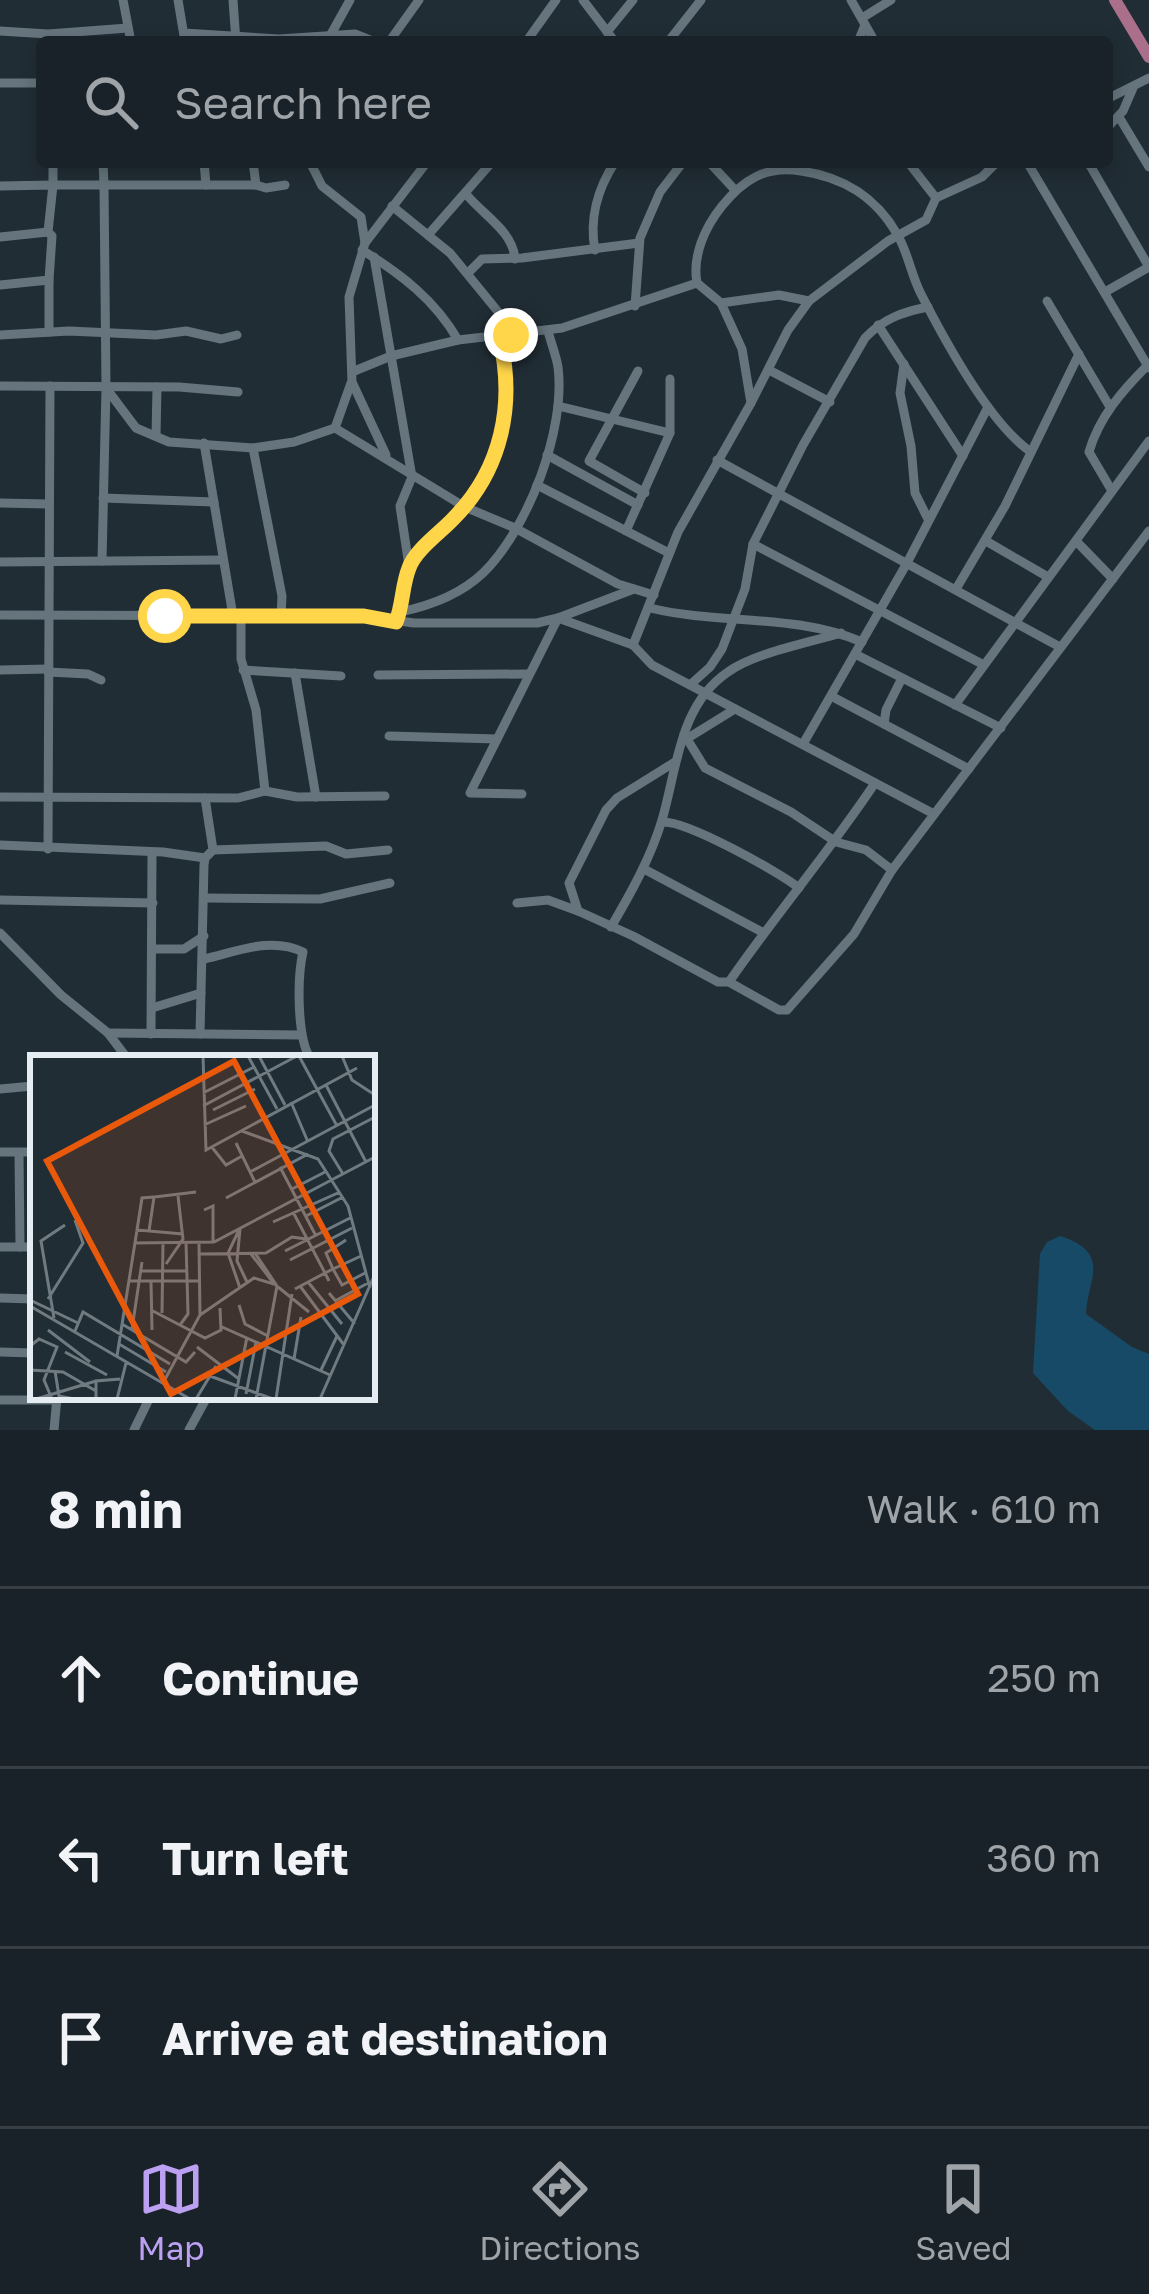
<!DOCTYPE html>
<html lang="en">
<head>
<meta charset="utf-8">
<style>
	body { margin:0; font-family:"Golos Text",sans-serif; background:#262f34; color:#f1f3f6 }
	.stop { position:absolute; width:36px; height:36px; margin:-27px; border:9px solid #ffd54a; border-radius:50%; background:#fff }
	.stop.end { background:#ffd54a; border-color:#fff; box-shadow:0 3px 12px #0008 }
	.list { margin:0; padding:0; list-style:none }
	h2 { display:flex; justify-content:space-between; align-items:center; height:156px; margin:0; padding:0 48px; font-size:51px }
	h2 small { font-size:39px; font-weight:400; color:#9fa4a8 }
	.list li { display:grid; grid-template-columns:78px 1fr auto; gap:36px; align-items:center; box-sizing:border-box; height:180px; padding:0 48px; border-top:3px solid #373f45 }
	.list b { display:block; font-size:45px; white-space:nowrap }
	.list em { font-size:39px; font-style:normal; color:#9fa4a8 }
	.icon { flex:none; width:66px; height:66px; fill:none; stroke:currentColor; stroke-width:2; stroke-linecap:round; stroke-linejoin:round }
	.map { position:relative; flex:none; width:1149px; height:1430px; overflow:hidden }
	.search { position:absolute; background:#192228; box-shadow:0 6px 18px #0003; left:36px; right:36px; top:36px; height:132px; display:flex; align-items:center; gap:30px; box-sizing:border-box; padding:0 42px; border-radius:12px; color:#9fa4a8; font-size:45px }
	.sheet { height:696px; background:#192228 }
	nav { display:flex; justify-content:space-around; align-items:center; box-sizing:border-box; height:168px; border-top:3px solid #373f45; background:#192228; font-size:33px; color:#9fa4a8 }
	nav a { display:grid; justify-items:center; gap:6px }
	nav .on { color:#bca0f2 }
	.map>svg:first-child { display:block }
</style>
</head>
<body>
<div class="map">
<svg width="1149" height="1430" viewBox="0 0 1149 1430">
	<rect width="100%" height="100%" fill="#212d35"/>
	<path fill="#174a67" d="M 1060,1236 C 1113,1253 1087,1280 1086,1314 L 1132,1347 L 1149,1354 L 1149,1430 L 1095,1430 L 1068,1411 L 1033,1373 L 1040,1254 L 1047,1242 Z"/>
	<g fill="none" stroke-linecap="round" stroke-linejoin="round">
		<g stroke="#65747d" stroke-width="9">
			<polyline points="123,0 131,42"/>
			<polyline points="178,0 185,42"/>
			<polyline points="233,0 236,42"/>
			<polyline points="583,0 615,42"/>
			<polyline points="851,0 875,42"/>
			<polyline points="862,18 891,0"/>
			<polyline points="0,31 48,34 128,28"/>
			<polyline points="607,32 633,0"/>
			<polyline points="184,33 279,39 355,34 375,42"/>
			<polyline points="330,36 350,0"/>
			<polyline points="389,42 419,0"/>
			<polyline points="526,42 556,0"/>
			<polyline points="668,42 701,0"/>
			<polyline points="858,42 865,25"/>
			<polyline points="0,83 42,83"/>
			<polyline points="1107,99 1149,78"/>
			<polyline points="1119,117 1149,167"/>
			<polyline points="1107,128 1123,111 1133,88"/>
			<polyline points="53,162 53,185 104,185 106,388 102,561"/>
			<polyline points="103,162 104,185 256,185 266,188 285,185"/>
			<polyline points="204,162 206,185"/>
			<polyline points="253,162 256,185"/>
			<polyline points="310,162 322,186 361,217 365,243"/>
			<polyline points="709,162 735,190"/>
			<polyline points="908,162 936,198"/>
			<polyline points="1027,162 1149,368"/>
			<polyline points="1088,162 1149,267"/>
			<polyline points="0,186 53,185 48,232 52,236 49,280 0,285"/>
			<path d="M 466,194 C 483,215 513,231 515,259"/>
			<polyline points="392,206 450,253 504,319 533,333"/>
			<polyline points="428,235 492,162"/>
			<polyline points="0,237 48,232"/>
			<path d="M 362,250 C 401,274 435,300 458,340 L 562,328 L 697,283"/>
			<path d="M 595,250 C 589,219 598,188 615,162"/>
			<polyline points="374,257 412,477 400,506 409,566"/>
			<polyline points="468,273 482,259 522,258 639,243"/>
			<polyline points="1105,292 1149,267"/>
			<path d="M 809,301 L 779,295 L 721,303 L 697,283 C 692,256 705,227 722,206 C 743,180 766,165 801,171 C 843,177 875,196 897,234 C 908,252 911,275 921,294 C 944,339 990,424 1031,452"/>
			<polyline points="1047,301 1110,407"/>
			<polyline points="721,303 742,349 751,403"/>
			<polyline points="635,306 640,238 660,192 683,162"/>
			<polyline points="878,325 963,456"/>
			<polyline points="49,332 49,280"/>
			<polyline points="0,335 69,331 156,335 186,331 221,339 237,335"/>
			<polyline points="904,364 900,393 911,446 915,493 928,519"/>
			<polyline points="769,370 830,402"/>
			<polyline points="638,371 589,461 645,493"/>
			<polyline points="352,372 391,356 458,340"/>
			<polyline points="0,386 179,387 238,392"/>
			<polyline points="106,388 136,428 169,442 253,448 294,442 335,428 465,507 515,528 618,584 654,595"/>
			<polyline points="558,406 670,433"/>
			<polyline points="335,428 351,383"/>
			<polyline points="156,436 157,387"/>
			<polyline points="204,443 233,616"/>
			<polyline points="253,448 282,596 281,616"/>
			<polyline points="386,455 352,382 349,297 365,243 427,162"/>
			<polyline points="547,455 638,505"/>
			<polyline points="717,460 1060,647"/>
			<polyline points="537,485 669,553"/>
			<path d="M 1112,491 L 1089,452 C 1099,417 1122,391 1148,365"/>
			<polyline points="103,498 214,502"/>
			<polyline points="0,503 49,504"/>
			<polyline points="626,531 670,433 670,379"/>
			<polyline points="986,541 1048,577"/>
			<polyline points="1076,541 1113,579"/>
			<polyline points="753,544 984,665"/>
			<polyline points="0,562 221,560"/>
			<polyline points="956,589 1005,506 1079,354"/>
			<path d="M 650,608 C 720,625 794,613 862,642"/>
			<path d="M 400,612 C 429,606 461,594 483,573 C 528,529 566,430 558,367 C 556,355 551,343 548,331"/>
			<path d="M 400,612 C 405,598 403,579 409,566 C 416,549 441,532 454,518 C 503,468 515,403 499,336"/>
			<polyline points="0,615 364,616 414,623 537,623 558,618 633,645 652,665 934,814"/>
			<polyline points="241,616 241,659 256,710 265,791"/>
			<polyline points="633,645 678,532 751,403 788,330 809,301 888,241 926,220 936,198 982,177 997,162"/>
			<polyline points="855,654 1001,728"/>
			<polyline points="0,670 48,669"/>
			<polyline points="243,670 341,676"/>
			<polyline points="48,672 88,674 101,680"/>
			<polyline points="295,673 316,797"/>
			<polyline points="378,675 528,674"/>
			<path d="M 690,685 L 710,667 L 722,649 L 745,589 L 753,544 L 803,445 L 865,338 C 883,319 902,312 928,307"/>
			<polyline points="831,696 969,769"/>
			<polyline points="955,705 1149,441"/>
			<polyline points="884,724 886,710 902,678"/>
			<polyline points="684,734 705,768 791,812 836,842 866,850 892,870 854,934 787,1010 779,1010 729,982"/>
			<polyline points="389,736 497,739"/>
			<polyline points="688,738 735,709"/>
			<polyline points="803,744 907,563 988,407"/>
			<polyline points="522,794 470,793 558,618 634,589"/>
			<polyline points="0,797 238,798 265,791 297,797 385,796"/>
			<path d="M 662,822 C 686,820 779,872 799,888"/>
			<polyline points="0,845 163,852 205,858"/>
			<polyline points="48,849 50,386"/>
			<polyline points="213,850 326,846 346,854 388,850"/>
			<polyline points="644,869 764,933"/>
			<polyline points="892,870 1149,531"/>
			<polyline points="204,898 320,899 390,883"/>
			<polyline points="0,900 153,903"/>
			<path d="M 517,903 L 548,900 L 578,911 L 633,936 L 718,982 L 729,982 C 776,914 829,852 875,783"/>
			<polyline points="578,911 569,883 606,810 617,798 675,762"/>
			<path d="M 611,927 C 631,893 651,857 662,820 C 677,769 679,705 728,672 C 754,653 808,643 841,633"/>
			<polyline points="0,933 61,995 108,1033 127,1058"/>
			<polyline points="154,949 184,949 204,936"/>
			<path d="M 204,959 C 236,952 271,936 303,952 C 297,978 297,1037 310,1058"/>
			<polyline points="152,1008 201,993"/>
			<polyline points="108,1033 301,1035"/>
			<polyline points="151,1034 152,853"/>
			<polyline points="200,1034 204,865 205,858 213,850 205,798"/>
			<polyline points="0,1089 33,1086"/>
			<polyline points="0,1152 33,1152"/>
			<polyline points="19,1153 20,1247"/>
			<polyline points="0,1247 33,1247"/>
			<polyline points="0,1298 33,1299"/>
			<polyline points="0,1352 33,1353"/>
			<polyline points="0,1400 57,1400"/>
			<polyline points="54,1430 57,1397"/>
			<polyline points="134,1430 150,1397"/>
			<polyline points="189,1430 207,1397"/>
		</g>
		<polyline stroke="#aa6f8a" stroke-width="12" points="1115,0 1149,57"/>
	</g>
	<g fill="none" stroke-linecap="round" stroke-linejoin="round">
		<path stroke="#ffd54a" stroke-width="15" d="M 165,616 L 364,616 L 396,622 C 403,605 402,585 409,568 C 415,550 441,532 453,519 C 502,470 516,403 499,336 L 511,335"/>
	</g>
	<g transform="translate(30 1055)">
		<rect width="345" height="345" fill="#212d35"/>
		<path fill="none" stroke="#6f7a81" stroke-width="3" d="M 173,1 L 176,95 L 327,13M 218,1 L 247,54M 229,1 L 255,50M 269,1 L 307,71M 312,1 L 322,25 L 345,40M 296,30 L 336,107M 173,38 L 224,12M 261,47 L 278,87M 173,51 L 267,1M 183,55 L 225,34M 174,70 L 216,51M 212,76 L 288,104 L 318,151 L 340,233M 206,88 L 225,127M 181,91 L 196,110 L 212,101M 250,112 L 286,181M 220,117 L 345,50M 313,119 L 299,96 L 303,84 L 345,62M 262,134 L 297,116M 124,142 L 112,143 L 107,175 L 153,179M 196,143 L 278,99M 174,155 L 183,151 L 183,187M 263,157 L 295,218 L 303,214 L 312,230 L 335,218M 276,161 L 313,142M 243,167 L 310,137M 210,174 L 207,206 L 217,227M 209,175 L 198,198 L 210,233M 119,176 L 124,142 L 166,137M 316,185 L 296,198 L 303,214 L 331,201M 105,188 L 184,187 L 345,102M 255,196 L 320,163M 225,198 L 247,231 L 226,344M 170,199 L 236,198 L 262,182 L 276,184M 221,199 L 245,230M 260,205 L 322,173M 136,209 L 153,184 L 148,141M 110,216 L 158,216M 99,226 L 171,226M 121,226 L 122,275M 278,227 L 312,269M 270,231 L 314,290M 248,232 L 279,257M 265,234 L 295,218 L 299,226M 299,238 L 325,269M 18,244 L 53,188 L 45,165M 0,245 L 48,268M 305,246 L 338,228M 209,250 L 215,269 L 238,281M 0,251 L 160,344M 121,255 L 175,283 L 191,275 L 190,253M 132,258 L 133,188M 170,260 L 224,223 L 247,230M 24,263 L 11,186 L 35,170M 92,269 L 156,307 L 165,297M 150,270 L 158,259 L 156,187M 192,272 L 300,320M 102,274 L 112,207M 18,275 L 60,307M 45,276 L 53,257 L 140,309M 89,289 L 136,317M 0,291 L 9,284 L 27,292 L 14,325 L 22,344M 167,292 L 209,324M 35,297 L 77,320M 87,301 L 107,175M 264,304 L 271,262M 0,315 L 33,317 L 66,336M 291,315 L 307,281M 25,316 L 29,341 L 44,344M 180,321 L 243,344M 133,328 L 170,260 L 169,189M 216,339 L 226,287M 6,344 L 66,326M 66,344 L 66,326 L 90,324M 87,344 L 96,308M 166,344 L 186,311M 205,344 L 217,282M 246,344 L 262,239M 290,344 L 345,219"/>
		<path fill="#e8590c" fill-opacity="0.15" stroke="#e8590c" stroke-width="6" d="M 204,6 L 328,239 L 141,339 L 17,106 Z"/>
		<rect width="345" height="345" fill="none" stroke="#e5edf3" stroke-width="6"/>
	</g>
</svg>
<div class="stop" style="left:165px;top:616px"></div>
<div class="stop end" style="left:511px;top:335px"></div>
<div class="search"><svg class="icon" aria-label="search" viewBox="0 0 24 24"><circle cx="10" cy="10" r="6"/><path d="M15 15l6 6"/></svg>Search here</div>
</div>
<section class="sheet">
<h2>8 min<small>Walk · 610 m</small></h2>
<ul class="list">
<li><svg class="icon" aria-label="ahead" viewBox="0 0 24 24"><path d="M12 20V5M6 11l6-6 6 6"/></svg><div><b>Continue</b></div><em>250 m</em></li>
<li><svg class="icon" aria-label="left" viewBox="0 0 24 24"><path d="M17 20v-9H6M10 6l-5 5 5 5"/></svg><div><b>Turn left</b></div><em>360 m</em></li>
<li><svg class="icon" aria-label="arrive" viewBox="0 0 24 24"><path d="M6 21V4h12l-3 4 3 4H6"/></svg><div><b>Arrive at destination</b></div></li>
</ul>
</section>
<nav>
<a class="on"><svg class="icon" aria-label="map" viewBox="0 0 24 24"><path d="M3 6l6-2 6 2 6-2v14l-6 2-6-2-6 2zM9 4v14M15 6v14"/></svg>Map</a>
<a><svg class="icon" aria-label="directions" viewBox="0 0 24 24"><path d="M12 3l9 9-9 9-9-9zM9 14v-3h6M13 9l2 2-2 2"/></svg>Directions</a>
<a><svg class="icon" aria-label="saved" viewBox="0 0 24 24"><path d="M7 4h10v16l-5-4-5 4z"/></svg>Saved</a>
</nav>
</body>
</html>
